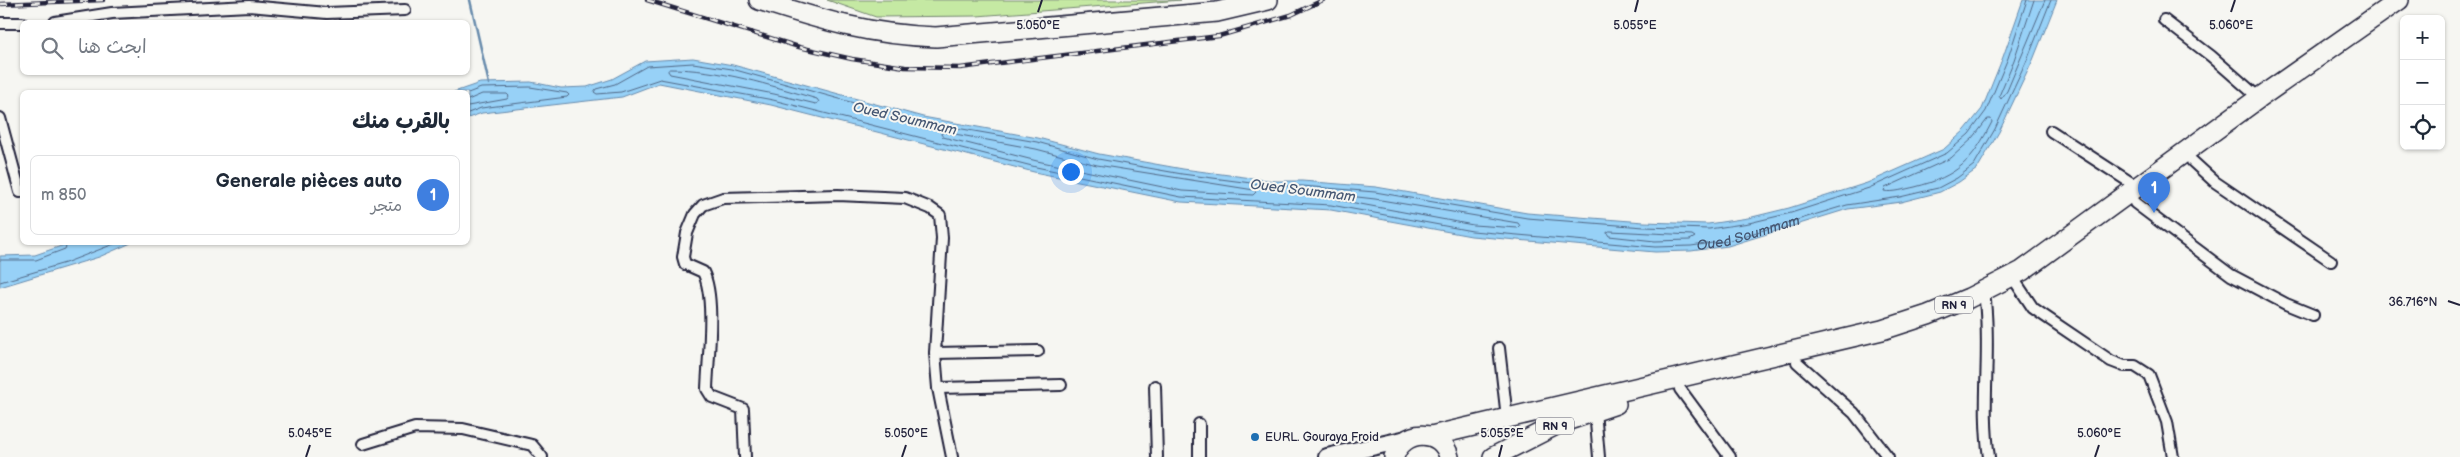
<!DOCTYPE html>
<html lang="ar">
<head>
<meta charset="utf-8">
<style>
	body { margin:0; font-family:"Balsamiq Sans","Playpen Sans Arabic",sans-serif; background:#f6f6f7; color:#1f2937; direction:rtl }
	.controls { position:absolute; right:15px; top:15px; display:grid; overflow:hidden; border-radius:8px; box-shadow:0 1px 4px #0004 }
	.controls button { width:45px; height:45px; display:grid; place-items:center; padding:0; border:0; border-bottom:1px solid #e0e1e3; background:#fff; color:#1f2937; font:25px sans-serif }
	.you { position:absolute; left:1070px; top:171px; width:18px; height:18px; margin:-12px; border:4px solid #fff; border-radius:50%; background:#1a73e8; box-shadow:0 0 0 8px #1a73e833 }
	.badge { display:grid; place-items:center; width:32px; height:32px; border-radius:50%; background:#111827; color:#fff; font-size:16px; font-weight:700 }
	.pin { position:absolute; translate:-50% -41px; filter:drop-shadow(0 1px 2px #0008) }
	.pin::after { content:''; position:absolute; top:26px; width:18px; height:15px; background:inherit; clip-path:polygon(0 0,100% 0,50% 100%) }
	.list { margin:0; padding:0; list-style:none }
	h2 { display:flex; justify-content:space-between; align-items:center; height:65px; margin:0; padding:0 20px; font-size:21px }
	h2 small { font-size:16px; font-weight:400; color:#747a83 }
	.list li { display:grid; grid-template-columns:32px 1fr auto; gap:15px; align-items:center; box-sizing:border-box; height:80px; margin:0 10px 10px; padding:0 10px; border:1px solid #e0e1e3; border-radius:8px }
	.list b { display:block; font-size:19px; white-space:nowrap }
	.list p { margin:0; font-size:16px; white-space:nowrap; color:#747a83 }
	.list em { font-size:16px; font-style:normal; color:#747a83 }
	.icon { flex:none; width:28px; height:28px; fill:none; stroke:currentColor; stroke-width:2; stroke-linecap:round; stroke-linejoin:round }
	.map { position:relative; flex:none; width:2460px; height:457px; overflow:hidden; direction:ltr }
	.search { position:absolute; background:#fff; box-shadow:0 1px 4px #0004; left:20px; top:20px; width:450px; height:55px; display:flex; align-items:center; gap:12px; box-sizing:border-box; padding:0 18px; border-radius:8px; color:#747a83; font-size:19px }
	.panel { position:absolute; background:#fff; box-shadow:0 1px 4px #0004; left:20px; top:90px; width:450px; height:155px; border-radius:8px; direction:rtl }
	.map>svg:first-child { display:block }
</style>
</head>
<body>
<div class="map">
<svg width="2460" height="457" viewBox="0 0 2460 457">
	<rect width="100%" height="100%" fill="#f6f6f2"/>
	<filter id="ink" filterUnits="userSpaceOnUse"><feTurbulence type="fractalNoise" baseFrequency=".02" numOctaves="2"/><feDisplacementMap in="SourceGraphic" scale="10" xChannelSelector="R" yChannelSelector="G"/><feConvolveMatrix kernelMatrix="1 2 1 2 8 2 1 2 1" color-interpolation-filters="sRGB"/></filter>
	<g filter="url(#ink)">
		<polygon fill="#c5e9a3" stroke="#74866f" points="827,0 1181,0 977,16 876,17"/>
		<g fill="#97d1f7" stroke="#688bac">
			<polygon points="2023,0 2057,0 2033,60 1999,132 1977,169 1959,182 1940,192 1901,202 1848,209 1728,246 1691,251 1655,252 1471,236 1331,210 1181,202 1034,172 771,105 659,83 622,97 482,113 468,118 468,92 454,92 480,83 531,82 561,88 587,87 612,79 645,61 693,58 733,65 923,117 1038,138 1099,154 1183,169 1275,181 1302,181 1376,187 1527,213 1644,222 1708,224 1748,218 1789,208 1867,183 1944,149 1965,130 1982,109 2003,57"/>
			<polygon points="70,243 131,243 99,257 0,287 0,256 35,255"/>
		</g>
		<g fill="none" stroke-linecap="round" stroke-linejoin="round">
			<g stroke="#516886" stroke-width="1">
				<path id="s1" d="M 2027,0 L 2008,58 L 1986,111 L 1969,134 L 1947,153 L 1869,188 L 1791,213 L 1749,223 L 1709,229 L 1644,227 L 1527,218 L 1375,192 L 1302,186 L 1274,186 L 1182,174 L 1098,159 L 1037,142 L 922,122 L 732,69 L 693,63 L 647,66 L 615,84 L 596,89 L 594,92 L 597,94 L 621,92 L 660,79 L 773,100 L 1036,167 L 1181,197 L 1331,205 L 1472,231 L 1655,247 L 1691,246 L 1727,241 L 1847,205 L 1900,197 L 1938,188 L 1957,178 L 1974,165 L 1995,129 L 2028,58 L 2051,0"/>
				<polyline points="2034,0 2014,60 1999,96 2001,99 2007,91 2045,0"/>
				<path d="M 670,69 C 720,69 769,85 817,99 L 819,102 L 816,104 L 774,94 L 670,74 L 668,71 Z"/>
				<polyline points="468,93 481,88 530,87 567,93 569,95 567,97 481,108 468,113"/>
				<polyline points="468,100 482,94 507,94 509,96 507,99 468,106"/>
				<path d="M 1988,119 L 1991,119 L 1992,122 C 1972,161 1958,176 1915,187 C 1905,189 1893,193 1884,191 L 1885,188 L 1951,158 L 1973,138 Z"/>
				<polygon points="944,132 1036,149 1097,165 1254,190 1256,192 1253,195 1182,191 1037,161 943,137 941,134"/>
				<polygon points="1340,195 1375,199 1518,223 1520,226 1518,228 1473,225 1339,200 1337,198"/>
				<polygon points="1610,231 1692,235 1695,237 1690,240 1655,241 1609,236 1607,233"/>
				<polyline points="0,260 36,260 65,249 68,242"/>
				<polyline points="0,282 65,263 119,242"/>
			</g>
			<polyline stroke="#688bac" stroke-width="2.5" points="470,0 489,84"/>
			<g stroke="#22223b" stroke-width="14">
				<g id="street">
					<polyline points="2164,20 2211,56 2259,98"/>
					<polyline points="55,22 112,13 249,6 327,13 405,10"/>
					<polyline points="0,23 22,23"/>
					<polyline points="0,118 20,192"/>
					<polyline points="2051,131 2139,188"/>
					<polyline points="2192,161 2215,182 2331,261"/>
					<polyline points="2135,203 2231,275 2286,304 2313,315"/>
					<polyline points="2017,284 2033,308 2043,315 2111,361 2124,366 2135,366 2149,375 2167,422 2173,457"/>
					<path d="M 1985,301 C 1991,353 1981,405 1989,457"/>
					<polyline points="1499,348 1507,418"/>
					<polyline points="935,353 1038,351"/>
					<polyline points="1797,362 1854,413 1888,457"/>
					<polyline points="1155,386 1157,457"/>
					<polyline points="938,388 1061,385"/>
					<polyline points="1680,389 1730,457"/>
					<polyline points="1595,411 1599,457"/>
					<polyline points="363,444 415,428 463,429 532,445 542,457"/>
					<path d="M 745,457 L 743,409 L 712,397 L 707,389 C 708,358 716,298 703,272 L 685,264 L 683,257 L 687,233 L 695,214 L 703,205 L 723,198 L 838,195 L 905,198 L 930,208 L 940,215 L 942,238 L 935,353 L 938,388 L 952,457"/>
					<polyline points="1199,457 1199,424"/>
				</g>
			</g>
			<g stroke="#22223b" stroke-width="20">
				<polyline id="primary" points="1327,457 1407,439"/>
			</g>
			<g stroke="#22223b" stroke-width="22">
				<g id="highway">
					<path d="M 759,0 C 821,20 870,35 936,37 L 1217,12 L 1268,0"/>
					<polyline points="1431,436 1882,330 1928,315 1969,298 2022,271 2259,98 2399,0"/>
					<path d="M 1394,457 C 1402,429 1442,427 1449,457"/>
					<polyline points="1493,457 1560,423 1616,404"/>
				</g>
			</g>
			<use href="#street" stroke="#f6f6f2" stroke-width="10"/>
			<use href="#primary" stroke="#f6f6f2" stroke-width="16"/>
			<use href="#highway" stroke="#f6f6f2" stroke-width="19"/>
			<g stroke="#22223b" stroke-width="4.5">
				<g id="rail">
					<polyline points="647,0 799,47 852,59 905,67 960,68 1219,36 1291,15 1323,0"/>
					<polyline points="0,4 103,0"/>
				</g>
			</g>
			<use href="#rail" stroke="#f6f6f2" stroke-width="2.5" stroke-dasharray="8" stroke-linecap="butt"/>
		</g>
	</g>
	<path fill="none" stroke="#22223b" stroke-width="2" d="M 1038,12 L 1042,0M 1635,12 L 1638,0M 2231,12 L 2235,0M 2448,301 L 2460,305M 306,457 L 310,445M 902,457 L 906,445M 1499,457 L 1502,445M 2095,457 L 2099,445"/>
	<circle fill="#1f6fb2" stroke="#f6f6f2" stroke-width="2" cx="1255" cy="437" r="5"/>
	<g text-anchor="middle" stroke-width="4" stroke-linejoin="round" paint-order="stroke">
		<g fill="#f6f6f2" stroke="#626272" stroke-width="1">
			<rect x="1935" y="296.5" width="38" height="17" rx="4"/>
			<rect x="1536" y="417.5" width="38" height="17" rx="4"/>
		</g>
		<g font-size="11" font-weight="bold" fill="#22223b">
			<text x="1954" y="309">RN 9</text>
			<text x="1555" y="430">RN 9</text>
		</g>
		<g font-size="12" fill="#22223b" stroke="#f6f6f2" text-anchor="start">
			<text x="1265" y="441">EURL. Gouraya Froid</text>
		</g>
		<g font-size="14" font-style="italic" fill="#455773" stroke="#f6f6f2">
			<text transform="translate(905 118) rotate(13)" y="5">Oued Soummam</text>
			<text transform="translate(1303 190) rotate(7)" y="5">Oued Soummam</text>
			<text dy="5" stroke="none"><textPath href="#s1" startOffset="2741">Oued Soummam</textPath></text>
		</g>
	</g>
	<g font-size="12" text-anchor="middle" fill="#22223b" stroke="#f6f6f2" stroke-width="4" stroke-linejoin="round" paint-order="stroke">
		<text x="1038" y="29">5.050°E</text>
		<text x="1635" y="29">5.055°E</text>
		<text x="2231" y="29">5.060°E</text>
		<text x="2413" y="306">36.716°N</text>
		<text x="310" y="437">5.045°E</text>
		<text x="906" y="437">5.050°E</text>
		<text x="1502" y="437">5.055°E</text>
		<text x="2099" y="437">5.060°E</text>
	</g>
</svg>
<div class="controls">
<button>+</button>
<button>−</button>
<button><svg class="icon" aria-label="locate" viewBox="0 0 24 24"><circle cx="12" cy="12" r="6"/><path d="M12 2v4M12 18v4M2 12h4M18 12h4"/></svg></button>
</div>
<div class="you"></div>
<div class="pin badge" style="left:2154px;top:213px;background:#3f7fe0">1</div>
<div class="search"><svg class="icon" aria-label="search" viewBox="0 0 24 24"><circle cx="10" cy="10" r="6"/><path d="M15 15l6 6"/></svg>ابحث هنا</div>
<section class="panel">
<h2>بالقرب منك<small></small></h2>
<ul class="list">
<li><span class="badge" style="background:#3f7fe0">1</span><div><b>Generale pièces auto</b><p>متجر</p></div><em>850 m</em></li>
</ul>
</section>
</div>
</body>
</html>
